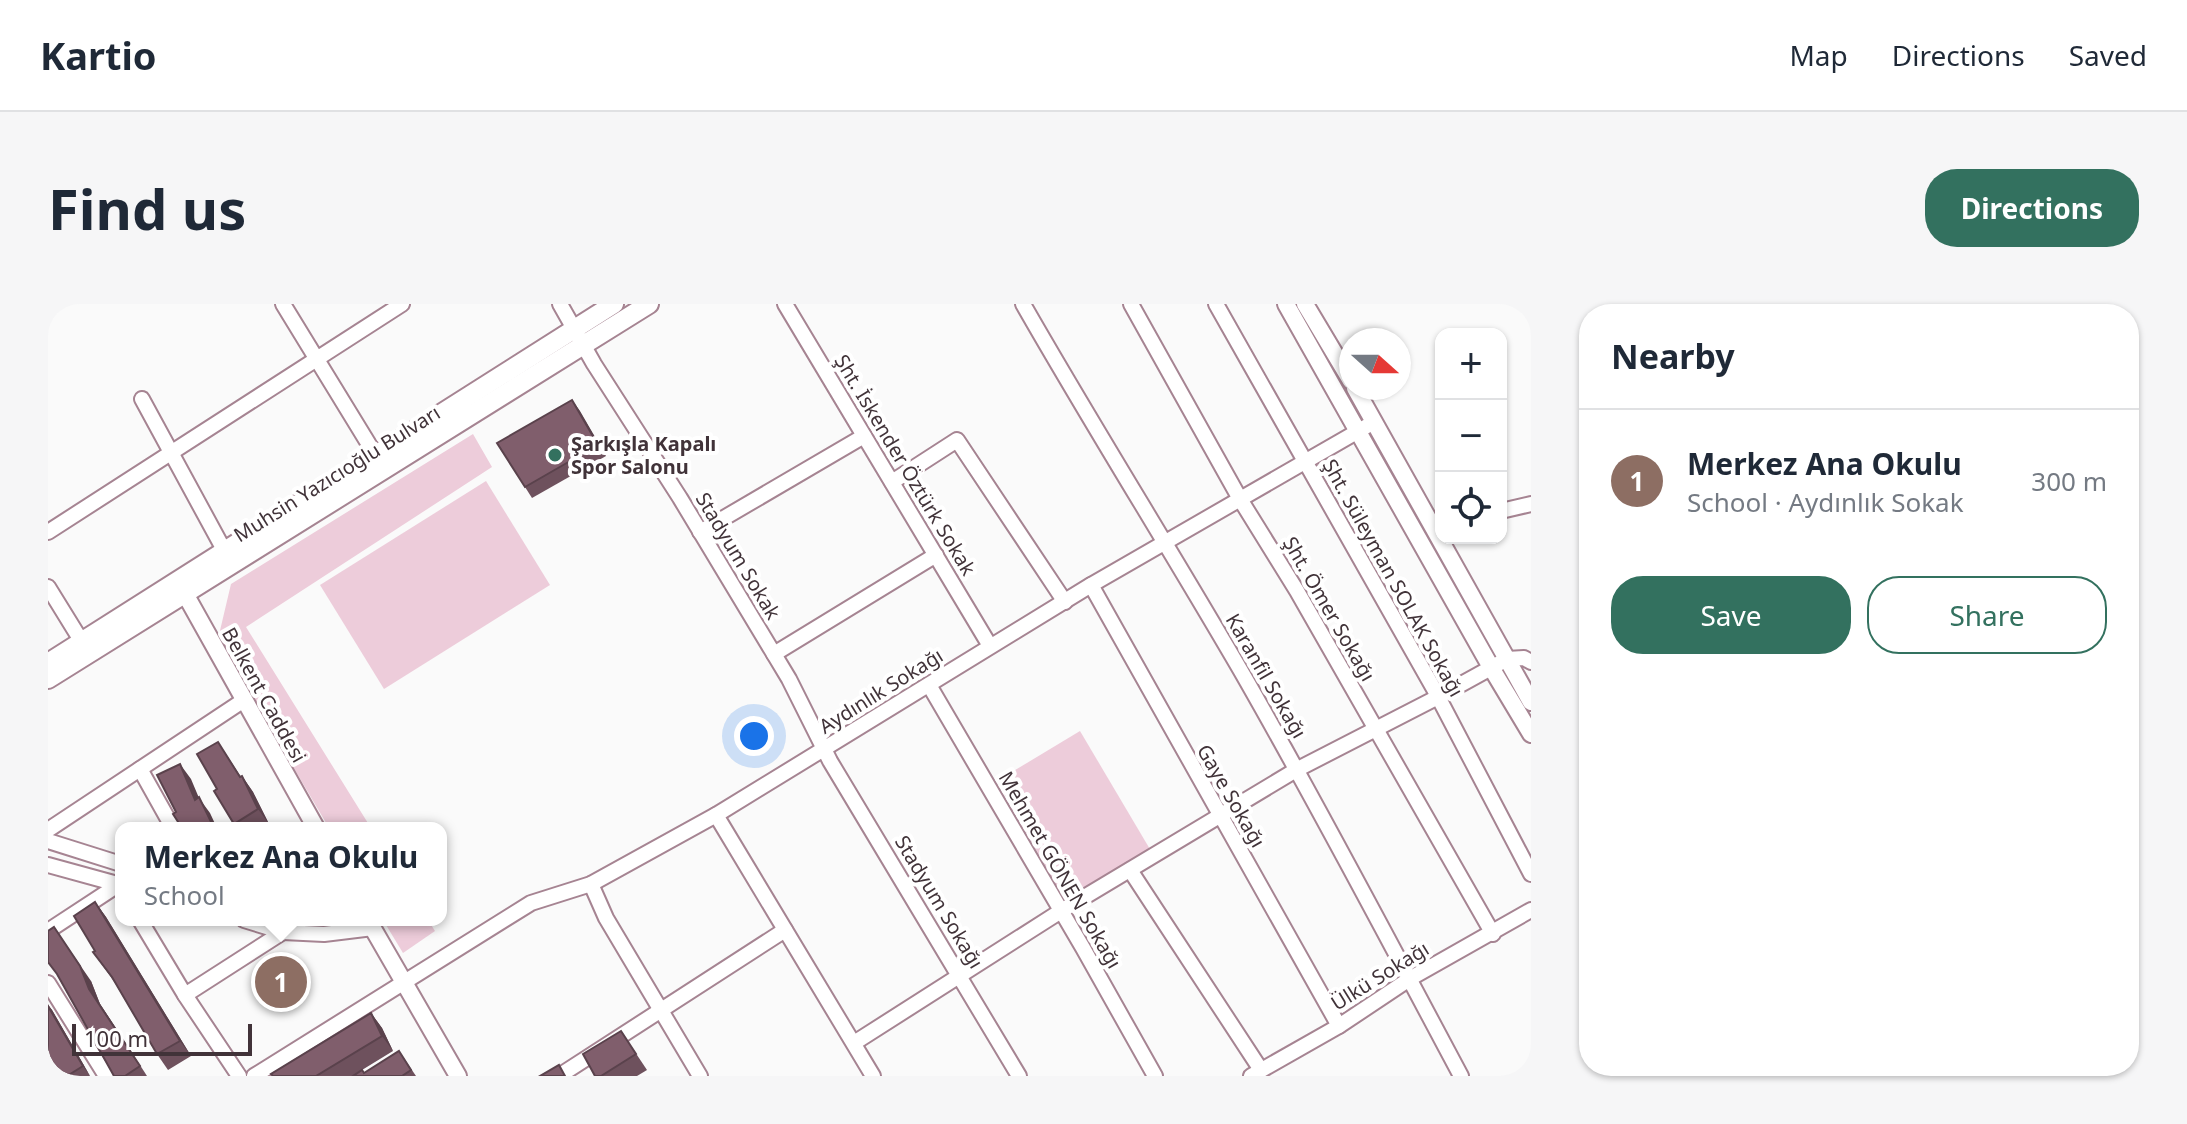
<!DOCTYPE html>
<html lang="en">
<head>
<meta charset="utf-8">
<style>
	body { margin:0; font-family:"Noto Sans",sans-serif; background:#f6f6f7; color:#1f2937 }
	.controls { position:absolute; right:24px; top:24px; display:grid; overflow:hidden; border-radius:16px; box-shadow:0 2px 6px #0004 }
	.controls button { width:72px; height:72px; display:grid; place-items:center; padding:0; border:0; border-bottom:2px solid #e0e1e3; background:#fff; color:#1f2937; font:40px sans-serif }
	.compass { position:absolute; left:1291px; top:24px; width:72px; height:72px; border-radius:50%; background:#fff; box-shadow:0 2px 6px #0004; rotate:111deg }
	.scale { position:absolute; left:24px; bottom:20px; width:180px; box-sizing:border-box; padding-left:8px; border:4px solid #413339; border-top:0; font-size:22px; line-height:28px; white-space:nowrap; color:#413339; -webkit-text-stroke:6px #fff; paint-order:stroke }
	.you { position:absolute; left:706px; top:432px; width:28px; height:28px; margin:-20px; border:6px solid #fff; border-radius:50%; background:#1a73e8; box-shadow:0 0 0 12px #1a73e833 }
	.badge { display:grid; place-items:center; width:52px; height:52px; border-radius:50%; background:#33715f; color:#fff; font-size:26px; font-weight:700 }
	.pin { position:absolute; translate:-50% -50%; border:4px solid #fff; box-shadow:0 2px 8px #0006 }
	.popup { position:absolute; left:67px; top:518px; width:332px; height:104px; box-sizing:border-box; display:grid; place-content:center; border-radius:16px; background:#fff; filter:drop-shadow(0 2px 6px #0005); font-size:26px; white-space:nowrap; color:#747a83 }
	.popup b { font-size:30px; color:#1f2937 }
	.popup::after { content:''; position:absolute; left:50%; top:100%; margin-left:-16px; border:16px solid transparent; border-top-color:#fff }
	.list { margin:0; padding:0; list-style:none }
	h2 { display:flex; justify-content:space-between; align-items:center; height:104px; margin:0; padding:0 32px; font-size:34px }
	h2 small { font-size:26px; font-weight:400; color:#747a83 }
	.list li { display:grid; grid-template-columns:52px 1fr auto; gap:24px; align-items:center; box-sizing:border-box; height:144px; padding:0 32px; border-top:2px solid #e0e1e3 }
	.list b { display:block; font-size:30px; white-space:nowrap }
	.list p { margin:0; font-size:26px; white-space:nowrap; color:#747a83 }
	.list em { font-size:26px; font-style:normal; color:#747a83 }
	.actions { display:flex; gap:16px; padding:24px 32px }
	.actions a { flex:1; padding:18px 0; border:2px solid #33715f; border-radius:32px; text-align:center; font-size:28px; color:#33715f }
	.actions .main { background:#33715f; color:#fff }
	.icon { flex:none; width:44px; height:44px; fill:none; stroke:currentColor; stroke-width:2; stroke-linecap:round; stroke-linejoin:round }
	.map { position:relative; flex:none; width:1483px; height:772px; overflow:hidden; border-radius:32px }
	header { display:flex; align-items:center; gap:48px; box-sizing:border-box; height:112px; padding:0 40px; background:#fff; border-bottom:2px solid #e0e1e3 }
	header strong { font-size:38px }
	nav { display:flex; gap:44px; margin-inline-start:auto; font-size:28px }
	.intro { display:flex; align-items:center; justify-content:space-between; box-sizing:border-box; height:192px; padding:0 48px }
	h1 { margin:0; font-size:56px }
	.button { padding:20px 36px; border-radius:32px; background:#33715f; color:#fff; font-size:28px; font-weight:700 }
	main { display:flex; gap:48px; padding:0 48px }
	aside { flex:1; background:#fff; border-radius:32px; box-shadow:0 2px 6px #0004 }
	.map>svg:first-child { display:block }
</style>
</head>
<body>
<header>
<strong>Kartio</strong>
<nav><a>Map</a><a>Directions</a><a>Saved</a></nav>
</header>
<div class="intro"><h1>Find us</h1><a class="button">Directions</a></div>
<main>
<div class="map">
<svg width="1483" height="772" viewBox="0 0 1483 772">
	<rect width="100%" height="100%" fill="#fafafa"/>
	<g fill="#edccda">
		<polygon points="425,130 444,163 198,323 323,524 281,524 170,335 183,280"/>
		<polygon points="438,177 502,281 336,385 272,281"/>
		<polygon points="1032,427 1106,552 1021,604 949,477"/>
		<polygon points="335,616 380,616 387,627 355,649"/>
	</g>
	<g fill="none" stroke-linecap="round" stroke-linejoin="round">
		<g stroke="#a68492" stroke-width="18">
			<g id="minor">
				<polyline points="235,0 328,152"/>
				<polyline points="512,0 546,60 632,194 741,375 782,457 971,772"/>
				<polyline points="737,0 942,342"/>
				<path d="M 975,0 C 1047,126 1124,248 1197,374 C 1272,505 1342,639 1413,772"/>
				<polyline points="1083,0 1192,195 1249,287 1445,630"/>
				<polyline points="1168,0 1386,385 1483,570"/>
				<polyline points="94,95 176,246"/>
				<polyline points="844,178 909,136 1017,298"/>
				<polyline points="1453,207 1483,200"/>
				<polyline points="0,228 354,0"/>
				<polyline points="652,228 816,132"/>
				<polyline points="1043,281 1291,722"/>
				<polyline points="0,283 34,338"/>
				<polyline points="726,350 888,251"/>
				<polyline points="881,381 1035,644 1107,772"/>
				<polyline points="92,465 125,524"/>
				<polyline points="668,511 825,772"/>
				<polyline points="0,526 196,396"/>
				<polyline points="0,537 73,560"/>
				<polyline points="0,561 73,581"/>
				<polyline points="1082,566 1213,766"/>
				<polyline points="543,580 558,614 652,772"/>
				<polyline points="92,616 137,691 191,772"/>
				<polyline points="196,616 235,628 276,630 325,624"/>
				<polyline points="0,627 70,581"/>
				<polyline points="0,679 58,772"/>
				<polyline points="137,691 235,628"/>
				<polyline points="806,739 1013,607 1248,466 1390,393 1459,355 1476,354 1483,358"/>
				<polyline points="206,772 483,599 543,580 668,511 1043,281 1326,118"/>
				<polyline points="511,772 737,626"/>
				<polyline points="1203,772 1291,722 1363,674 1483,606"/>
			</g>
		</g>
		<g stroke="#a68492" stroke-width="20">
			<g id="tertiary">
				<polyline points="1238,0 1444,365 1483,430"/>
				<polyline points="1257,0 1303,77"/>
				<polyline points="1307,84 1483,398"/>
				<polyline points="131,279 268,524"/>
				<polyline points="320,616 410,772"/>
			</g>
		</g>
		<g stroke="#a68492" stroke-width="22">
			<g id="secondary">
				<polyline points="0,359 566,0"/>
				<polyline points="0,375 601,0"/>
			</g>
		</g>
		<use href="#minor" stroke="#fff" stroke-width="14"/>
		<use href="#tertiary" stroke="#fff" stroke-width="16"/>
		<use href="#secondary" stroke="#fff" stroke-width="18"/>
	</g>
	<g fill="#6e515d">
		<polygon points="524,96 558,152 484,194 477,183"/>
		<polygon points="170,438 193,473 194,472 205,488 221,520 215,524 188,524 166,487 169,485"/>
		<polygon points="47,598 58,613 143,752 120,766 109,750 67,679 45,648 47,647"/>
		<polygon points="9,671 43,677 52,700 99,772 66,772"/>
		<polygon points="0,701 4,706 42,772 0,772"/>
		<polygon points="323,709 334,724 345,747 314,766 316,769 351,747 368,772 225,772"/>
		<polygon points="573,727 599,766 589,772 547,772"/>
	</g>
	<g fill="#5a424c">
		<polygon points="524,96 532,107 558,152 550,141"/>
		<polygon points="170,438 199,483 194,472 205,488 221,520 210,505"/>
		<polygon points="132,460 143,475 151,494 162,509 169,524 166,524 147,496"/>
		<polygon points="47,598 58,613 143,752 132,737"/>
		<polygon points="6,623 43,677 52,700 99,772 41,685"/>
		<polygon points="0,701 4,706 42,772 35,762"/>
		<polygon points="323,709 334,724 345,747 334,732"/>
	</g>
	<g fill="#805e6c" stroke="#5a424c" stroke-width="2">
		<polygon points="524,96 550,141 477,183 449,139"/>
		<polygon points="170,438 192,473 194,472 210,505 186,520 166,487 169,485 149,450"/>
		<polygon points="132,460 147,496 151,493 166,524 134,524 125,510 128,508 109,471"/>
		<polygon points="47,598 132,737 109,750 64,673 45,648 47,647 26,612"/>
		<polygon points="6,623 32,662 41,685 92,762 77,772 66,772 9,670 0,658 0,627"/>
		<polygon points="0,702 35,762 19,772 0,772"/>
		<polygon points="323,709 334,732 268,772 225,772 223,770"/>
		<polygon points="573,727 588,750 553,772 547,772 535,750"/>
		<polygon points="351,747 363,766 354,772 305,772 314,766 316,769"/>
		<polygon points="511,761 517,772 492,772"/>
	</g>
	<circle fill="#33715f" stroke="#fff" stroke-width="3" cx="507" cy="151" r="8"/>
	<g text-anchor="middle" stroke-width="8" stroke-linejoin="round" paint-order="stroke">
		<g font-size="20" font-weight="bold" fill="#413339" stroke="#fff" text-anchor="start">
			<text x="523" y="147">Şarkışla Kapalı<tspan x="523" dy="23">Spor Salonu</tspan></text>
		</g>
		<g font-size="20" fill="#413339" stroke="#fff">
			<text transform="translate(857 161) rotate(59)" y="7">Şht. İskender Öztürk Sokak</text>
			<text transform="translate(289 170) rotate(-32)" y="7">Muhsin Yazıcıoğlu Bulvarı</text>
			<text transform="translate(690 252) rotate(59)" y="7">Stadyum Sokak</text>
			<text transform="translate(1345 274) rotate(61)" y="7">Şht. Süleyman SOLAK Sokağı</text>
			<text transform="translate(1281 305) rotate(60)" y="7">Şht. Ömer Sokağı</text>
			<text transform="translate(1218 372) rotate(60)" y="7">Karanfil Sokağı</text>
			<text transform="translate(833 387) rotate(-32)" y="7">Aydınlık Sokağı</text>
			<text transform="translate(216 391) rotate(61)" y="7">Belkent Caddesi</text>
			<text transform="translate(1183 492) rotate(60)" y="7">Gaye Sokağı</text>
			<text transform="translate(1012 566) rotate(60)" y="7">Mehmet GÖNEN Sokağı</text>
			<text transform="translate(891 598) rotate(59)" y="7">Stadyum Sokağı</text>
			<text transform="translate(1332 672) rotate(-32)" y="7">Ülkü Sokağı</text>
		</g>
	</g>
</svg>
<div class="controls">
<button>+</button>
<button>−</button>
<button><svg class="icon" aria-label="locate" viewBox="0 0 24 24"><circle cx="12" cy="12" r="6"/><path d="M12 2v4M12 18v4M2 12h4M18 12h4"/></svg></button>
</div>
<svg class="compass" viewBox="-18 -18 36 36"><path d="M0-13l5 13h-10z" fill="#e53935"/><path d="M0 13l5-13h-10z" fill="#747a83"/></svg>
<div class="scale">100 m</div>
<div class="you"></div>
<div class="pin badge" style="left:233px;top:678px;background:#8d6e63">1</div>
<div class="popup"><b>Merkez Ana Okulu</b>School</div>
</div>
<aside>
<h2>Nearby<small></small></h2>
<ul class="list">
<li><span class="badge" style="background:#8d6e63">1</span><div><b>Merkez Ana Okulu</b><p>School · Aydınlık Sokak</p></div><em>300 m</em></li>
</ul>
<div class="actions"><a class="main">Save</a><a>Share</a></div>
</aside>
</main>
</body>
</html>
